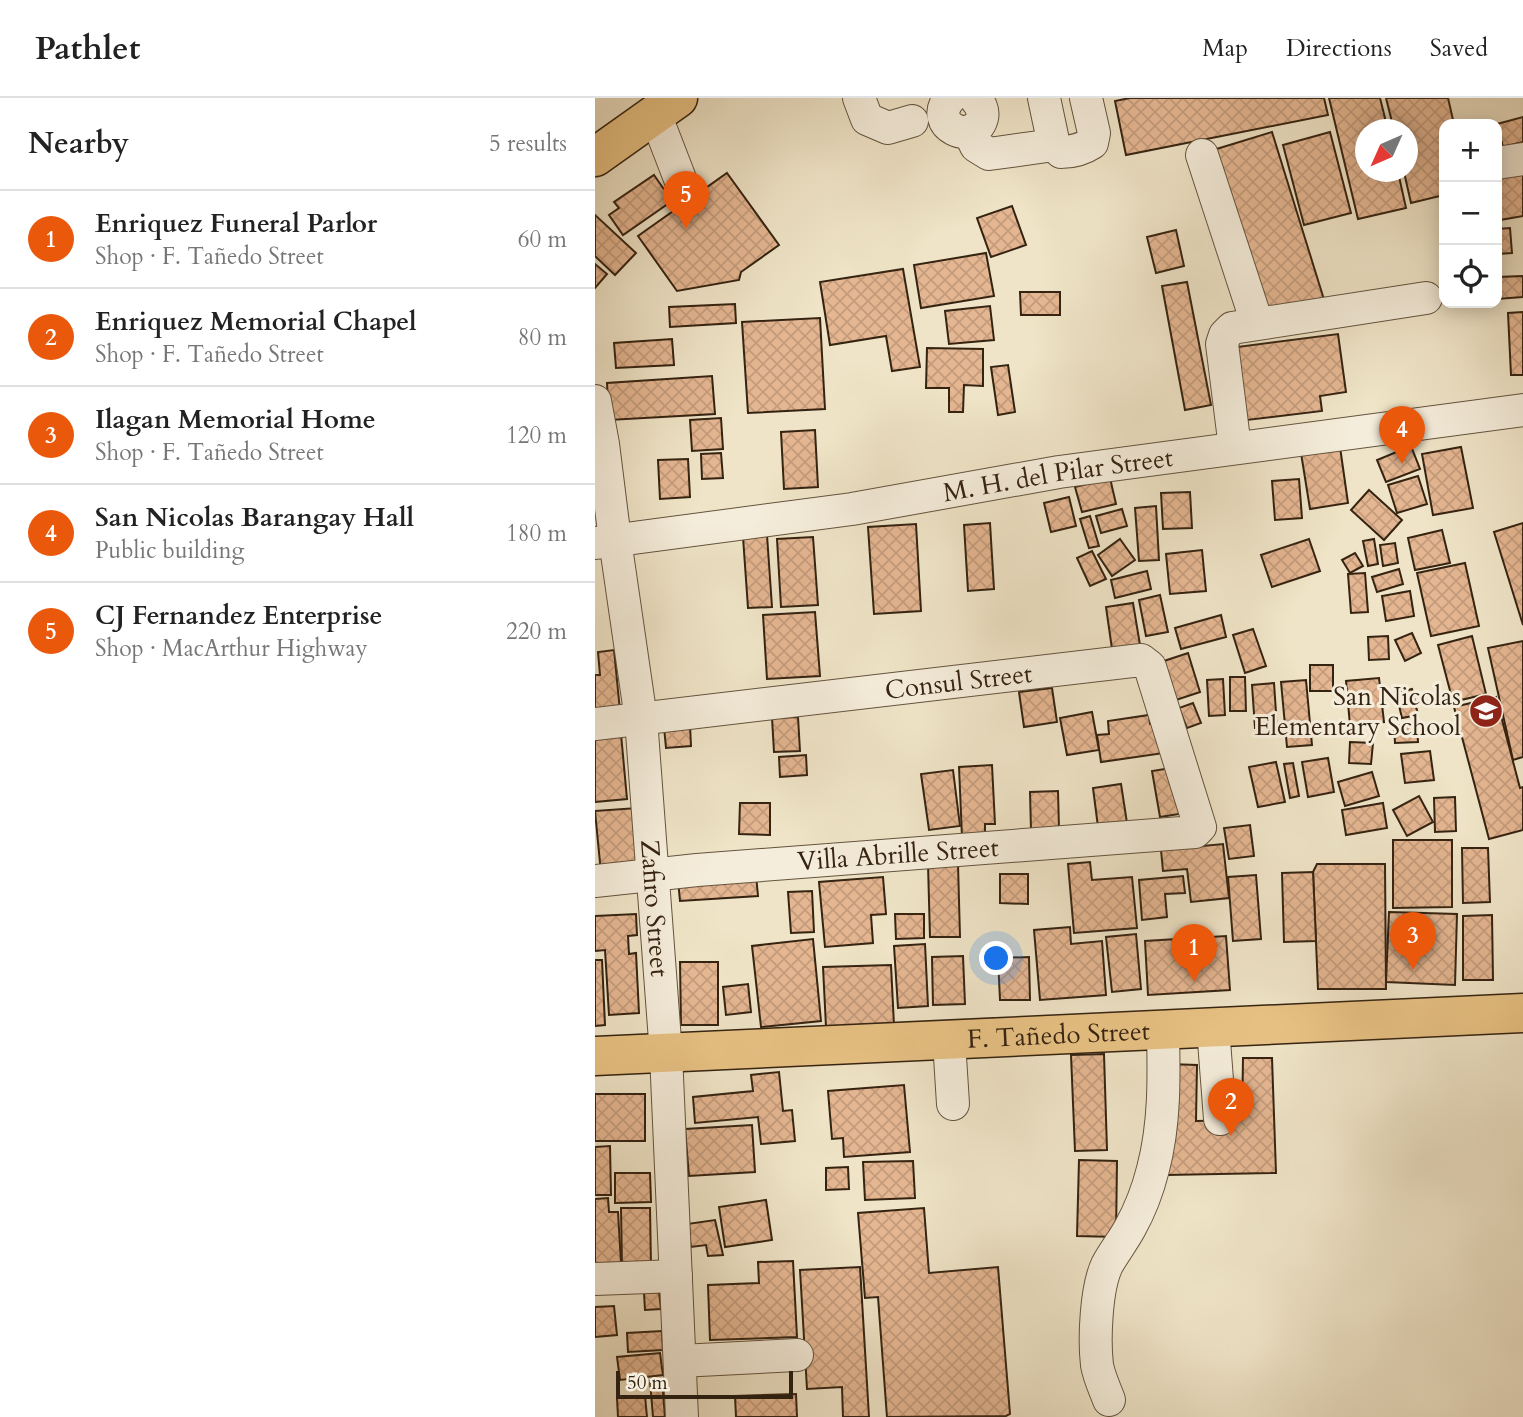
<!DOCTYPE html>
<html lang="en">
<head>
<meta charset="utf-8">
<style>
	body { margin:0; font-family:Cardo,serif; background:#f2f2f2; color:#222 }
	.controls { position:absolute; right:21px; top:21px; display:grid; overflow:hidden; border-radius:14px; box-shadow:0 4px 18px #0003 }
	.controls button { width:63px; height:63px; display:grid; place-items:center; padding:0; border:0; border-bottom:2px solid #e0e0e0; background:#fff; color:#222; font:35px sans-serif }
	.compass { position:absolute; left:760px; top:21px; width:63px; height:63px; border-radius:50%; background:#fff; box-shadow:0 4px 18px #0003; rotate:225deg }
	.scale { position:absolute; left:21px; bottom:18px; width:177px; box-sizing:border-box; padding-left:7px; border:4px solid #352311; border-top:0; font-size:19px; line-height:24px; white-space:nowrap; color:#352311; -webkit-text-stroke:5px #f5eddb; paint-order:stroke }
	.you { position:absolute; left:402px; top:861px; width:24px; height:24px; margin:-18px; border:5px solid #fff; border-radius:50%; background:#1a73e8; box-shadow:0 0 0 10px #1a73e833 }
	.badge { display:grid; place-items:center; width:46px; height:46px; border-radius:50%; background:#ea580c; color:#fff; font-size:23px; font-weight:700 }
	.pin { position:absolute; translate:-50% -58px; filter:drop-shadow(0 2px 4px #0008) }
	.pin::after { content:''; position:absolute; top:37px; width:24px; height:21px; background:inherit; clip-path:polygon(0 0,100% 0,50% 100%) }
	.list { margin:0; padding:0; list-style:none }
	h2 { display:flex; justify-content:space-between; align-items:center; height:91px; margin:0; padding:0 28px; font-size:30px }
	h2 small { font-size:23px; font-weight:400; color:#767676 }
	.list li { display:grid; grid-template-columns:46px 1fr auto; gap:21px; align-items:center; box-sizing:border-box; height:98px; padding:0 28px; border-top:2px solid #e0e0e0 }
	.list b { display:block; font-size:26px; white-space:nowrap }
	.list p { margin:0; font-size:23px; white-space:nowrap; color:#767676 }
	.list em { font-size:23px; font-style:normal; color:#767676 }
	.icon { flex:none; width:38px; height:38px; fill:none; stroke:currentColor; stroke-width:2; stroke-linecap:round; stroke-linejoin:round }
	.map { position:relative; flex:none; width:928px; height:1319px; overflow:hidden }
	header { display:flex; align-items:center; gap:42px; box-sizing:border-box; height:98px; padding:0 35px; background:#fff; border-bottom:2px solid #e0e0e0 }
	header strong { font-size:33px }
	nav { display:flex; gap:38px; margin-inline-start:auto; font-size:24px }
	main { display:flex }
	aside { flex:1; background:#fff }
	.map>svg:first-child { display:block }
</style>
</head>
<body>
<header>
<strong>Pathlet</strong>
<nav><a>Map</a><a>Directions</a><a>Saved</a></nav>
</header>
<main>
<aside>
<h2>Nearby<small>5 results</small></h2>
<ul class="list">
<li><span class="badge">1</span><div><b>Enriquez Funeral Parlor</b><p>Shop · F. Tañedo Street</p></div><em>60 m</em></li>
<li><span class="badge">2</span><div><b>Enriquez Memorial Chapel</b><p>Shop · F. Tañedo Street</p></div><em>80 m</em></li>
<li><span class="badge">3</span><div><b>Ilagan Memorial Home</b><p>Shop · F. Tañedo Street</p></div><em>120 m</em></li>
<li><span class="badge">4</span><div><b>San Nicolas Barangay Hall</b><p>Public building</p></div><em>180 m</em></li>
<li><span class="badge">5</span><div><b>CJ Fernandez Enterprise</b><p>Shop · MacArthur Highway</p></div><em>220 m</em></li>
</ul>
</aside>
<div class="map">
<svg width="928" height="1319" viewBox="0 0 928 1319">
	<defs>
		<pattern id="building-cross-hatch" width="8" height="8" patternUnits="userSpaceOnUse" patternTransform="scale(1.75)"><rect width="8" height="8" fill="#e4b691"/><path d="M0 0l8 8M0 8l8-8" fill="none" stroke="#c49c7c"/></pattern>
	</defs>
	<rect width="100%" height="100%" fill="#efe4c7"/>
	<filter id="stains"><feTurbulence type="fractalNoise" baseFrequency=".00286" numOctaves="4"/><feColorMatrix values="0 0 0 0 .2 0 0 0 0 .09 0 0 0 0 .02 0 0 0 .5 -.17"/></filter>
	<radialGradient id="worn" r=".72"><stop offset=".6" stop-color="#630" stop-opacity="0"/><stop offset="1" stop-color="#630" stop-opacity=".3"/></radialGradient>
	<g fill="url(#building-cross-hatch)" stroke="#352311" stroke-width="2">
		<polygon points="535,0 729,0 733,17 531,57 520,3"/>
		<polygon points="734,0 785,0 793,32 771,32 771,74 803,74 811,110 763,121"/>
		<polygon points="791,0 853,0 859,26 849,26 849,97 816,105 809,74 813,74 813,32 799,32"/>
		<polygon points="928,19 928,44 908,49 902,26"/>
		<polygon points="677,34 731,208 665,211 615,53"/>
		<polygon points="735,34 756,115 709,127 688,47"/>
		<polygon points="928,69 928,118 905,122 902,100 902,73"/>
		<polygon points="132,75 184,147 146,174 144,182 82,193 43,138"/>
		<polygon points="59,77 77,103 28,137 14,117 24,110 19,104"/>
		<polygon points="417,108 431,147 396,159 382,120"/>
		<polygon points="0,117 41,155 20,177 0,158"/>
		<polygon points="915,130 917,155 902,156 902,131"/>
		<polygon points="581,132 589,168 561,175 552,139"/>
		<polygon points="391,155 399,198 326,210 319,167"/>
		<polygon points="0,166 12,176 0,190"/>
		<polygon points="308,171 325,269 297,273 291,238 235,247 225,184"/>
		<polygon points="928,178 928,199 902,201 902,179"/>
		<polygon points="592,184 616,307 590,312 567,188"/>
		<polygon points="425,194 465,194 465,217 426,217"/>
		<polygon points="140,206 141,225 75,229 74,209"/>
		<polygon points="395,208 399,242 354,246 350,213"/>
		<polygon points="928,214 928,277 916,277 913,215"/>
		<polygon points="225,220 230,311 153,315 147,224"/>
		<polygon points="743,236 751,294 725,298 727,313 652,322 642,249"/>
		<polygon points="77,241 79,267 21,270 19,245"/>
		<polygon points="332,250 388,251 388,288 369,287 368,314 354,314 354,290 331,290"/>
		<polygon points="413,267 420,314 403,317 396,269"/>
		<polygon points="117,278 120,316 14,322 12,285"/>
		<polygon points="126,320 128,351 97,353 95,322"/>
		<polygon points="220,332 223,389 189,391 186,334"/>
		<polygon points="816,348 825,371 791,384 782,362"/>
		<polygon points="745,349 753,405 715,411 706,355"/>
		<polygon points="866,349 878,410 838,417 827,356"/>
		<polygon points="126,355 128,380 107,381 106,356"/>
		<polygon points="93,361 95,399 65,401 63,362"/>
		<polygon points="823,378 832,406 802,415 793,387"/>
		<polygon points="515,380 521,406 487,414 480,389"/>
		<polygon points="704,381 707,420 680,422 677,383"/>
		<polygon points="774,392 807,422 789,442 756,412"/>
		<polygon points="595,394 597,430 568,431 566,395"/>
		<polygon points="474,399 481,428 456,434 449,405"/>
		<polygon points="561,408 564,462 544,463 540,410"/>
		<polygon points="527,411 532,428 506,435 501,418"/>
		<polygon points="495,418 504,448 494,450 485,421"/>
		<polygon points="395,425 399,491 373,493 369,427"/>
		<polygon points="928,425 928,527 899,434"/>
		<polygon points="321,426 326,513 279,516 273,429"/>
		<polygon points="847,432 855,465 820,472 813,440"/>
		<polygon points="172,437 177,509 153,510 148,439"/>
		<polygon points="218,439 223,507 186,509 182,441"/>
		<polygon points="525,441 540,462 517,478 503,457"/>
		<polygon points="714,441 725,473 677,489 666,457"/>
		<polygon points="779,441 783,466 773,468 768,443"/>
		<polygon points="800,445 803,465 788,468 785,447"/>
		<polygon points="607,452 611,493 575,496 571,456"/>
		<polygon points="497,453 511,481 495,488 482,460"/>
		<polygon points="760,455 768,468 755,475 747,462"/>
		<polygon points="870,465 884,528 836,538 822,475"/>
		<polygon points="804,471 808,486 782,494 777,479"/>
		<polygon points="552,473 556,491 520,500 516,482"/>
		<polygon points="770,475 773,514 756,515 753,476"/>
		<polygon points="815,493 819,518 791,523 787,498"/>
		<polygon points="565,497 573,534 551,538 544,502"/>
		<polygon points="538,505 545,547 517,551 511,509"/>
		<polygon points="220,514 225,578 172,581 168,517"/>
		<polygon points="626,517 631,539 586,551 580,530"/>
		<polygon points="658,531 671,568 650,575 638,537"/>
		<polygon points="817,535 826,555 810,563 800,542"/>
		<polygon points="793,538 794,561 774,562 773,539"/>
		<polygon points="877,538 891,596 858,604 843,547"/>
		<polygon points="928,543 928,659 918,662 893,550"/>
		<polygon points="19,552 25,613 0,615 0,577 5,577 3,554"/>
		<polygon points="593,555 605,594 581,602 569,563"/>
		<rect x="715" y="567" width="23" height="26"/>
		<polygon points="635,579 650,579 651,613 635,613"/>
		<polygon points="784,580 789,624 755,627 751,583"/>
		<polygon points="628,581 630,617 614,618 612,582"/>
		<polygon points="711,582 717,647 692,649 686,584"/>
		<polygon points="679,585 682,629 660,630 657,587"/>
		<polygon points="457,590 462,624 429,629 424,594"/>
		<polygon points="817,591 823,617 807,620 801,595"/>
		<polygon points="901,599 925,690 928,689 928,732 894,741 859,609"/>
		<polygon points="598,605 606,625 592,630 584,610"/>
		<polygon points="497,614 504,652 472,657 465,620"/>
		<polygon points="554,617 555,626 571,624 576,654 506,664 502,637 514,636 513,623"/>
		<polygon points="203,619 205,653 179,654 177,620"/>
		<polygon points="822,626 823,644 800,645 799,628"/>
		<polygon points="95,627 96,648 71,650 69,629"/>
		<polygon points="26,636 32,701 0,704 0,638"/>
		<polygon points="755,644 778,645 776,666 754,665"/>
		<polygon points="835,653 839,682 810,685 806,656"/>
		<polygon points="211,657 212,677 185,679 184,659"/>
		<polygon points="733,660 739,694 713,699 707,664"/>
		<polygon points="681,664 690,704 663,709 654,669"/>
		<polygon points="698,665 704,698 695,700 689,666"/>
		<polygon points="397,667 400,726 390,726 390,738 367,739 364,669"/>
		<polygon points="583,669 590,715 565,719 557,673"/>
		<polygon points="358,672 365,728 334,732 326,676"/>
		<polygon points="777,674 784,698 750,708 743,684"/>
		<polygon points="526,686 532,725 503,729 498,690"/>
		<polygon points="463,693 464,731 436,732 435,694"/>
		<polygon points="824,698 838,724 812,738 798,712"/>
		<polygon points="860,699 861,733 840,734 839,700"/>
		<polygon points="145,705 175,705 175,737 144,736"/>
		<polygon points="788,705 792,730 751,737 747,712"/>
		<polygon points="42,710 47,771 6,775 0,713"/>
		<polygon points="655,727 659,758 634,761 629,730"/>
		<polygon points="798,742 857,742 857,809 798,810"/>
		<polygon points="628,746 634,800 596,804 592,771 568,773 566,752"/>
		<polygon points="867,750 893,750 895,804 868,805"/>
		<polygon points="495,764 497,782 537,779 542,830 479,835 473,766"/>
		<polygon points="333,766 363,766 365,839 335,839"/>
		<polygon points="722,766 790,766 791,891 723,891 718,774"/>
		<polygon points="718,774 721,843 689,844 687,775"/>
		<polygon points="405,776 433,776 433,806 405,805"/>
		<polygon points="161,777 163,798 85,803 83,782"/>
		<polygon points="661,777 666,841 638,843 633,779"/>
		<polygon points="588,778 590,795 570,796 572,819 547,822 544,782"/>
		<polygon points="288,779 291,816 276,817 278,845 230,849 224,784"/>
		<polygon points="217,793 219,834 196,835 193,794"/>
		<polygon points="794,814 862,816 860,887 791,884"/>
		<polygon points="41,816 42,837 33,838 34,856 41,855 44,915 14,917 10,852 0,853 0,818"/>
		<polygon points="300,816 329,816 329,840 301,841"/>
		<polygon points="897,817 898,882 868,882 868,818"/>
		<polygon points="475,829 476,846 507,843 511,897 445,902 439,832"/>
		<polygon points="541,836 546,891 517,894 511,839"/>
		<polygon points="631,838 635,892 553,897 550,843"/>
		<polygon points="218,841 226,923 166,929 157,848"/>
		<polygon points="330,846 333,908 303,910 299,848"/>
		<polygon points="368,858 370,906 338,907 337,859"/>
		<polygon points="434,859 435,902 405,902 403,860"/>
		<polygon points="0,862 7,862 10,927 0,928"/>
		<polygon points="85,864 123,864 123,927 86,927"/>
		<polygon points="296,867 299,927 231,929 228,869"/>
		<polygon points="153,886 156,914 131,917 128,889"/>
		<polygon points="509,956 512,1052 480,1053 476,957"/>
		<polygon points="648,960 677,960 681,1075 572,1077 574,966 602,967 601,1023 647,1022"/>
		<polygon points="184,974 188,1013 197,1012 200,1043 166,1046 163,1019 100,1025 98,999 158,993 156,977"/>
		<polygon points="309,987 315,1054 249,1059 248,1040 237,1041 233,993"/>
		<rect x="0" y="996" width="50" height="47"/>
		<polygon points="157,1027 160,1074 94,1078 90,1031"/>
		<polygon points="15,1048 16,1097 0,1097 0,1049"/>
		<polygon points="484,1062 522,1063 521,1139 482,1138"/>
		<polygon points="318,1063 320,1100 270,1102 268,1064"/>
		<polygon points="253,1069 254,1091 231,1092 231,1070"/>
		<polygon points="20,1075 55,1075 56,1104 20,1105"/>
		<polygon points="13,1100 14,1114 23,1114 26,1165 0,1167 0,1101"/>
		<polygon points="171,1102 177,1142 130,1149 124,1109"/>
		<polygon points="26,1110 55,1110 56,1169 27,1170"/>
		<polygon points="329,1110 334,1175 403,1169 415,1316 411,1318 292,1319 283,1199 270,1200 263,1115"/>
		<polygon points="120,1122 128,1157 113,1158 111,1147 96,1149 92,1126"/>
		<polygon points="198,1163 202,1239 115,1242 113,1187 164,1185 163,1164"/>
		<polygon points="265,1169 274,1319 248,1319 247,1289 212,1291 205,1172"/>
		<polygon points="64,1194 66,1211 50,1212 49,1195"/>
		<polygon points="19,1208 22,1237 0,1239 0,1209"/>
		<polygon points="67,1233 68,1252 33,1254 32,1235"/>
		<polygon points="65,1255 68,1277 25,1282 22,1259"/>
		<polygon points="67,1282 70,1319 58,1319 55,1283"/>
		<polygon points="201,1296 202,1319 141,1319 140,1298"/>
		<polygon points="50,1298 52,1319 23,1319 22,1300"/>
	</g>
	<g fill="none" stroke-linecap="round" stroke-linejoin="round">
		<g stroke="#64533e" stroke-width="34">
			<g id="minor">
				<polyline points="264,0 272,21 293,30 317,23"/>
				<path d="M 355,0 C 331,28 379,49 387,20 C 389,12 385,6 380,0"/>
				<path d="M 449,0 L 459,47 L 466,54 C 477,54 488,51 497,45 L 499,35 L 491,0"/>
				<polyline points="60,16 92,99"/>
				<polyline points="374,33 381,48 394,56 459,47"/>
				<polyline points="607,57 662,225"/>
				<polyline points="902,65 928,61"/>
				<path id="s1" d="M 0,303 L 8,346 L 20,442 L 46,621 L 71,956 L 87,1319"/>
				<polyline points="640,350 627,246 630,237 637,230 831,200"/>
				<path id="s2" d="M 1,445 L 257,411 L 464,374 L 928,312"/>
				<path id="s3" d="M 0,626 L 546,562 L 555,569 L 605,729 L 600,734 L 102,772 L 0,783"/>
				<polyline points="618,930 625,1021"/>
				<polyline points="354,943 358,1006"/>
				<polyline points="0,1181 81,1178"/>
				<polyline points="85,1263 202,1257"/>
				<path d="M 514,1302 C 510,1291 504,1279 502,1267 C 499,1241 501,1190 512,1167 C 519,1154 528,1143 535,1130 C 545,1112 553,1091 558,1071 C 570,1026 569,979 568,933"/>
			</g>
		</g>
		<g stroke="#352311" stroke-width="41">
			<g id="major">
				<path id="s4" d="M 0,958 L 928,915"/>
			</g>
		</g>
		<g stroke="#352311" stroke-width="41">
			<polyline id="highway" points="0,59 83,0"/>
		</g>
		<use href="#minor" stroke="#f5eddb" stroke-width="32"/>
		<use href="#major" stroke="#e8c284" stroke-width="38"/>
		<use href="#highway" stroke="#e8c284" stroke-width="38"/>
	</g>
	<defs>
		<g id="school-disc" transform="scale(1.75)"><circle r="9.5" fill="#8f2418" stroke="#f5eddb"/><path d="M0-5L7-2L0 1L-7-2ZM-4 1L0 2.5L4 1V4Q0 6-4 4Z" fill="#fff"/></g>
	</defs>
	<g fill-rule="evenodd">
		<use href="#school-disc" x="891" y="613"/>
	</g>
	<g text-anchor="middle" stroke-width="6" stroke-linejoin="round" paint-order="stroke">
		<g font-size="26" fill="#352311" stroke="#f5eddb">
			<text dy="9" stroke="none"><textPath href="#s2" startOffset="467">M. H. del Pilar Street</textPath></text>
			<text dy="9" stroke="none"><textPath href="#s3" startOffset="366">Consul Street</textPath></text>
			<text transform="translate(303 756) rotate(-4)" y="9">Villa Abrille Street</text>
			<text dy="9" stroke="none"><textPath href="#s1" startOffset="511">Zafiro Street</textPath></text>
			<text dy="9" stroke="none"><textPath href="#s4" startOffset="464">F. Tañedo Street</textPath></text>
		</g>
		<g font-size="26" fill="#352311" stroke="#f5eddb" text-anchor="end">
			<text x="866" y="607">San Nicolas<tspan x="866" dy="30">Elementary School</tspan></text>
		</g>
	</g>
	<rect width="100%" height="100%" filter="url(#stains)"/>
	<rect width="100%" height="100%" fill="url(#worn)"/>
</svg>
<div class="controls">
<button>+</button>
<button>−</button>
<button><svg class="icon" aria-label="locate" viewBox="0 0 24 24"><circle cx="12" cy="12" r="6"/><path d="M12 2v4M12 18v4M2 12h4M18 12h4"/></svg></button>
</div>
<svg class="compass" viewBox="-18 -18 36 36"><path d="M0-13l5 13h-10z" fill="#e53935"/><path d="M0 13l5-13h-10z" fill="#767676"/></svg>
<div class="scale">50 m</div>
<div class="you"></div>
<div class="pin badge" style="left:599px;top:884px">1</div>
<div class="pin badge" style="left:636px;top:1038px">2</div>
<div class="pin badge" style="left:818px;top:872px">3</div>
<div class="pin badge" style="left:807px;top:366px">4</div>
<div class="pin badge" style="left:91px;top:131px">5</div>
</div>
</main>
</body>
</html>
